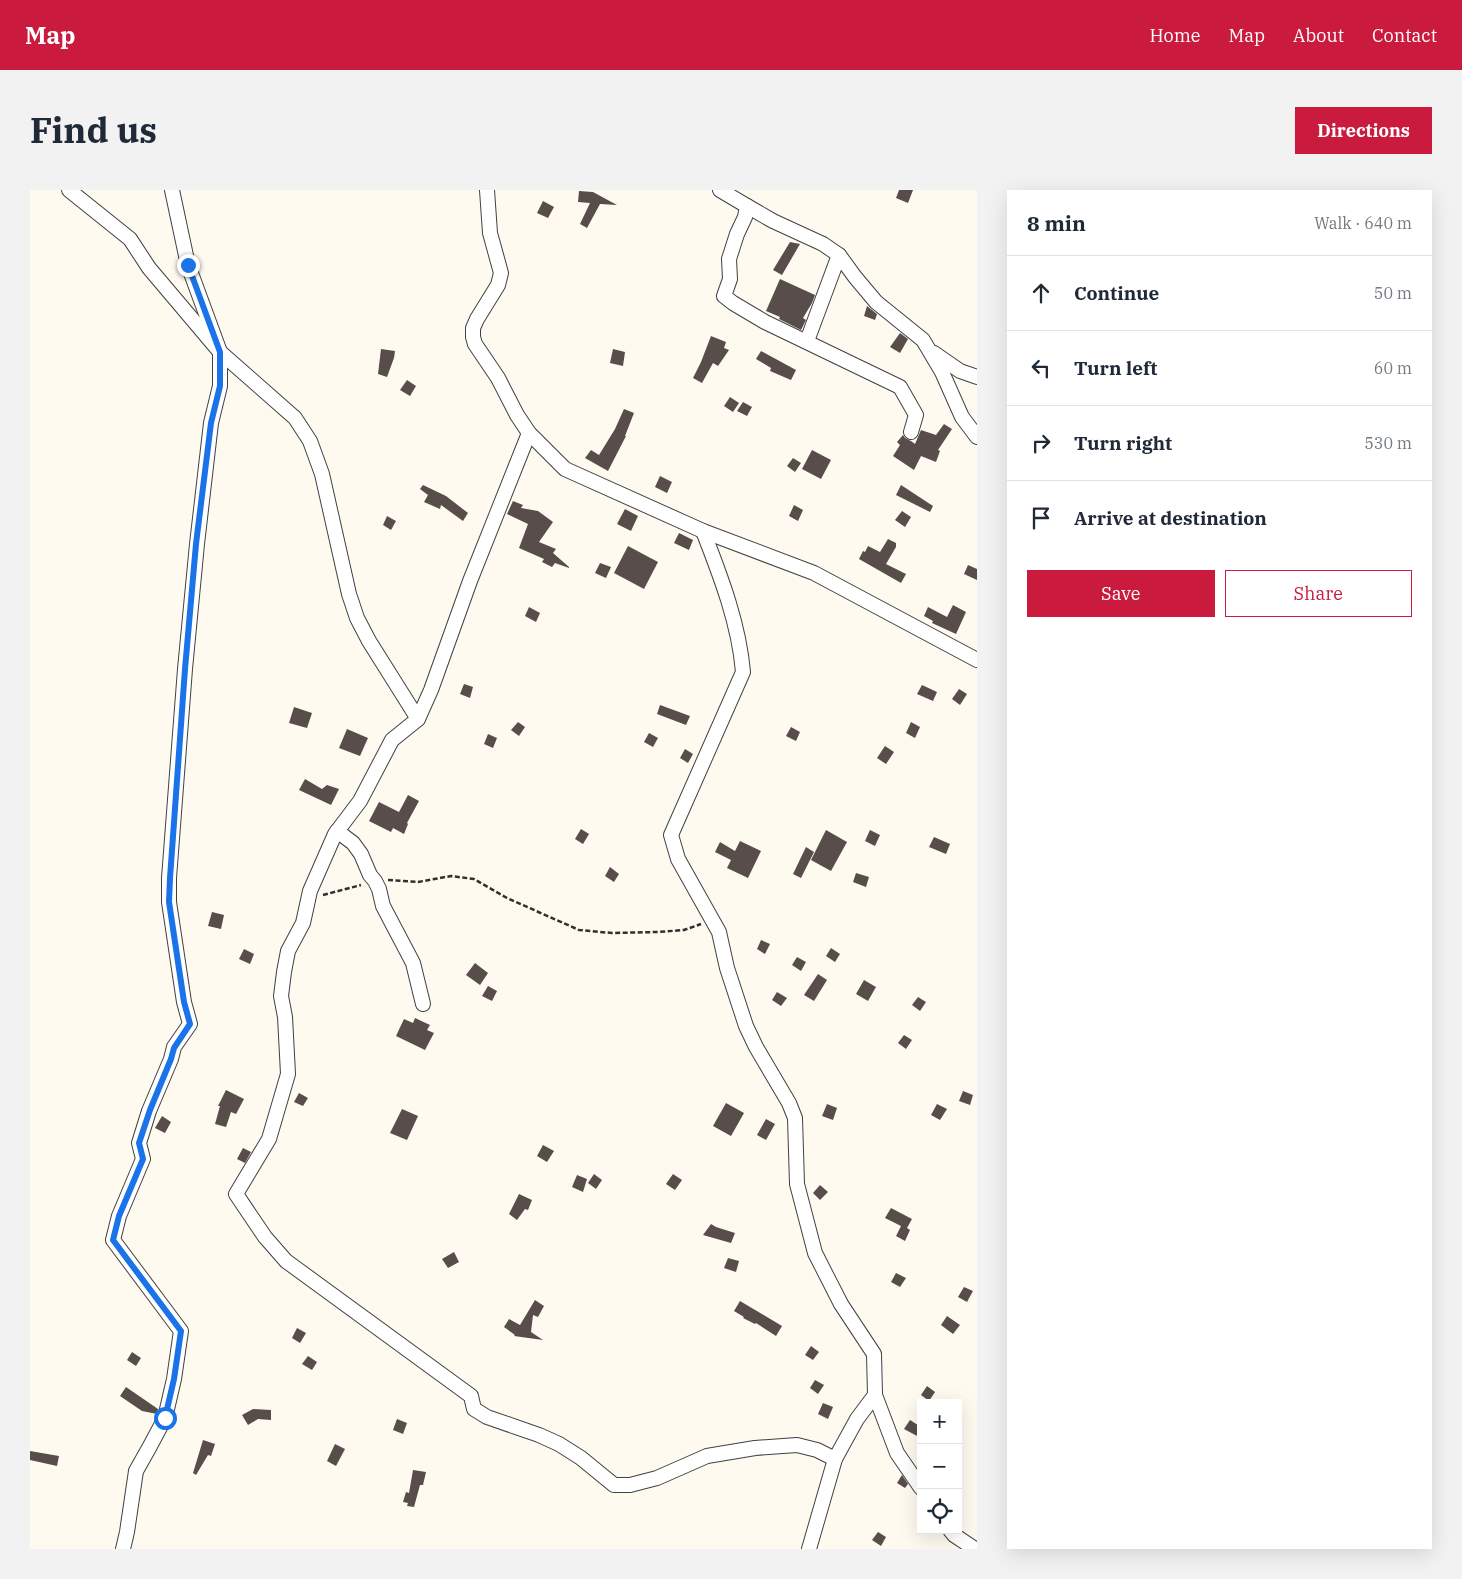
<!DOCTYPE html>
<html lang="en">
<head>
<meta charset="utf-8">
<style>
	body { margin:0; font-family:"IBM Plex Serif",serif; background:#f2f2f3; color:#1f2937 }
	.controls { position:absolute; right:15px; bottom:15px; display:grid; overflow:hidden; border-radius:0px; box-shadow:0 5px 20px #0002 }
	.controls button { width:45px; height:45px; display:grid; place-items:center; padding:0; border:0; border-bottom:1px solid #e0e1e3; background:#fff; color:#1f2937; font:25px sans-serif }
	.stop { position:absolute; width:15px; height:15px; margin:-11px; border:4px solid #1a73e8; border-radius:50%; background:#fff }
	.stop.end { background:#1a73e8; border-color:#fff; box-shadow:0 1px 5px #0008 }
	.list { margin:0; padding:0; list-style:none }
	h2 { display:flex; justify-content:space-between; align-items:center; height:65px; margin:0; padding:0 20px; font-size:21px }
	h2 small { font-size:16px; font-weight:400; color:#747a83 }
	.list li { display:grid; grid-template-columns:32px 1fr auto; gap:15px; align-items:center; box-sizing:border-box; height:75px; padding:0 20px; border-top:1px solid #e0e1e3 }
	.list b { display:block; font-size:19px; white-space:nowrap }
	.list em { font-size:16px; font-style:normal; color:#747a83 }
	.actions { display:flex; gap:10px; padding:15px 20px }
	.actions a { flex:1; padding:11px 0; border:1px solid #ca1b3e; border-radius:0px; text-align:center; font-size:18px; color:#ca1b3e }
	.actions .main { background:#ca1b3e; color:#fff }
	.icon { flex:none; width:28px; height:28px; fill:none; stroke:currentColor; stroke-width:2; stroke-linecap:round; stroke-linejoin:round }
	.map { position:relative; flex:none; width:947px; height:1359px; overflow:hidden; border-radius:0px }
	header { display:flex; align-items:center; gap:30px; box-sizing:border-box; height:70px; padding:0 25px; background:#ca1b3e; color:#fff }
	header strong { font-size:24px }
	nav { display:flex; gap:28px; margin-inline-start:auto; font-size:18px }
	.intro { display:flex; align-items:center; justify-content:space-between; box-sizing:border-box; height:120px; padding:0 30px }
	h1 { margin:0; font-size:35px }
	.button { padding:12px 22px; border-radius:0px; background:#ca1b3e; color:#fff; font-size:18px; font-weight:700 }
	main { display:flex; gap:30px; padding:0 30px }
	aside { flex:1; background:#fff; border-radius:0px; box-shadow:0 5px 20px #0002 }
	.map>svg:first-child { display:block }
</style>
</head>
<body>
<header>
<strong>Map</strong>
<nav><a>Home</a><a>Map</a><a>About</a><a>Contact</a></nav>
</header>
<div class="intro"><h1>Find us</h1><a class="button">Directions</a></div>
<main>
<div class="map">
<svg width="947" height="1359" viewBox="0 0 947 1359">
	<rect width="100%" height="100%" fill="#fffaf0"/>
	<g fill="#584d4a">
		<polygon points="869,0 883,0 878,13 866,8"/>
		<polygon points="549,1 563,2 587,15 570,14 557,38 550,34 560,13 548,12"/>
		<polygon points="513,11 524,17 518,28 507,23"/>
		<polygon points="760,52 770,54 752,85 743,80"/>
		<polygon points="750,89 785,105 782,113 773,128 776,130 771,140 749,129 750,127 736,121"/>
		<polygon points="837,116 847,124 845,130 834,126"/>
		<polygon points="870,143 878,149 870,163 860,157"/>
		<polygon points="681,146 696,152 694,158 699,160 688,176 683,173 672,193 663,188 671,172"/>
		<polygon points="351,159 365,161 364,168 357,187 348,184"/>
		<polygon points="583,159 595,162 593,176 580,173"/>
		<polygon points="731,161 766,180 761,190 740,181 741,178 726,169"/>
		<polygon points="377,190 386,196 380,206 370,200"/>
		<polygon points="700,207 709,213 703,222 694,216"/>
		<polygon points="713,212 722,217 717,226 707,221"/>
		<polygon points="594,219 604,223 595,246 596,246 578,281 555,268 561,260 569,265 585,239"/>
		<polygon points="914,234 922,239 908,260 910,261 906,272 891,266 884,280 863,266 870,255 867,252 873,245 875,248 881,251 885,254 891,240 906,245"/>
		<polygon points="782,260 801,270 791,289 772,279"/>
		<polygon points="763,268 771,273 765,282 757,276"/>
		<polygon points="630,286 642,292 637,303 625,297"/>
		<polygon points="393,295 416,306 438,323 433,331 411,315 410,319 394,312 398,305 390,299"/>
		<polygon points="871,295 903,316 900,322 866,305"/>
		<polygon points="483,311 493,315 491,318 508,321 523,332 509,352 526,359 523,363 539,377 539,378 525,373 522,377 512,372 514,369 489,358 498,334 477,324"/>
		<polygon points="764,315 773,320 768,331 759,326"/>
		<polygon points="595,319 608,326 601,341 587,334"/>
		<polygon points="872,321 881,327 875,337 865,330"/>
		<polygon points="357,326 366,331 361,340 353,335"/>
		<polygon points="649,343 663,350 659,360 644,353"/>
		<polygon points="858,349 866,353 866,357 856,374 876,384 871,393 829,369 833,361 835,362 838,356 850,362"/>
		<polygon points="598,356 628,372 614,399 584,383"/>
		<polygon points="570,373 581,377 576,388 565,383"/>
		<polygon points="938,375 947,379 947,390 934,384"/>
		<polygon points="923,415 936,422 926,444 902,433 903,431 894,426 898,417 917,427"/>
		<polygon points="499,417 510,423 506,432 495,426"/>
		<polygon points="434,494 443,497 440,508 430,504"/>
		<polygon points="892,495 907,502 903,511 887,504"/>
		<polygon points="929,499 937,504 930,515 922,509"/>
		<polygon points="630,515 660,526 656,535 627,524"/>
		<polygon points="264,517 282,523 277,538 259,533"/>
		<polygon points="488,532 495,537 489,546 481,540"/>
		<polygon points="881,532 890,537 885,548 876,543"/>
		<polygon points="761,537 770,542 766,551 756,546"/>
		<polygon points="317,539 338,548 330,566 309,558"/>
		<polygon points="619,543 628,548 623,557 614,552"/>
		<polygon points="458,544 467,548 463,558 454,554"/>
		<polygon points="855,556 864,562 856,574 847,568"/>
		<polygon points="655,559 663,564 658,573 650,568"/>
		<polygon points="275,589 292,599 297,595 309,599 301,615 269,600"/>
		<polygon points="378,605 389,611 377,633 378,634 374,644 363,638 361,642 339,631 349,612 369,622"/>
		<polygon points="551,639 559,644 553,654 545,649"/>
		<polygon points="796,640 817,652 801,681 781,670"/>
		<polygon points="840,640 850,645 845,656 835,651"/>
		<polygon points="904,647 920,654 916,664 899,657"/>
		<polygon points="710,651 731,661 718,688 697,678 701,670 685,662 690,652 705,661"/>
		<polygon points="776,657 784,662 771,688 763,684"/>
		<polygon points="580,677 589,684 584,692 575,686"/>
		<polygon points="826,683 839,687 836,697 823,692"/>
		<polygon points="182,722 194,725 191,739 178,736"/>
		<polygon points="731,750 740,754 735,764 727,759"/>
		<polygon points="801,758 810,764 805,772 796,766"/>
		<polygon points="214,759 224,764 220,774 209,769"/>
		<polygon points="767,767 776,772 771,781 762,775"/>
		<polygon points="445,773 458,783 450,795 436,785"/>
		<polygon points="788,784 797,790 784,811 774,805"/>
		<polygon points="834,790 846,797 838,811 826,804"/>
		<polygon points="458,796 467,801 462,811 452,806"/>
		<polygon points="747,802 757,808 751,816 742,810"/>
		<polygon points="888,807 896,812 890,821 882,815"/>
		<polygon points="385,828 400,835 397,840 404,843 395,860 366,846 374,829 383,833"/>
		<polygon points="874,845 882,850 876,859 868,853"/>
		<polygon points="196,900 214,909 206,924 201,922 196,937 185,934 190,916 188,916"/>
		<polygon points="933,901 943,905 940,915 929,911"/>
		<polygon points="269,903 278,908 273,916 264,912"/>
		<polygon points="696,913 714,923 701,946 683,936"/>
		<polygon points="797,914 807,918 803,930 792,926"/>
		<polygon points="907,914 917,919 910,930 901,925"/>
		<polygon points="372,919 388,926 377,950 360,943"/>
		<polygon points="132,926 141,932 135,943 125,938"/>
		<polygon points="736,929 745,934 736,950 727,945"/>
		<polygon points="513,955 524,961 517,972 507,966"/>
		<polygon points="213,958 221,962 215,973 207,969"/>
		<polygon points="564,984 572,990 566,999 558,993"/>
		<polygon points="643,984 652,990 645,1000 636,994"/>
		<polygon points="547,985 557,989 553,1002 542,997"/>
		<polygon points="790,995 798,1002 790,1010 783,1003"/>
		<polygon points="489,1004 502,1010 498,1020 495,1019 487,1030 479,1024"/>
		<polygon points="861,1018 882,1029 877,1038 880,1040 875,1051 866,1046 871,1036 855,1028"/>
		<polygon points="681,1034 686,1037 705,1043 701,1053 673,1045"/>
		<polygon points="424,1062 429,1072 418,1078 412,1069"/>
		<polygon points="698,1068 709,1071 706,1082 694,1078"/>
		<polygon points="866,1083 876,1088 870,1097 861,1092"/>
		<polygon points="934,1097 943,1101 937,1112 928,1107"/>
		<polygon points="505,1110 514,1116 508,1127 503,1125 501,1142 513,1150 484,1146 485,1145 474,1137 479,1129 490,1135"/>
		<polygon points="710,1111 752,1136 746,1146 726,1133 725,1134 713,1128 714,1127 704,1121"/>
		<polygon points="917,1126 930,1135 923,1144 911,1135"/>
		<polygon points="267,1138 276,1143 270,1153 262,1148"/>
		<polygon points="781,1156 789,1162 783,1170 775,1165"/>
		<polygon points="102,1162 111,1168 106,1176 97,1170"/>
		<polygon points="278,1166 287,1172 282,1180 272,1174"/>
		<polygon points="785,1190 794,1195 788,1204 780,1198"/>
		<polygon points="897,1196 905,1202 899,1211 891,1205"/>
		<polygon points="96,1197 128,1219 127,1224 112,1221 90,1206"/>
		<polygon points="793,1213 803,1217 798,1229 788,1224"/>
		<polygon points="223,1219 241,1220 241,1230 228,1229 218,1235 212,1225"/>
		<polygon points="367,1229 377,1233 373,1244 363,1240"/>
		<polygon points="880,1230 891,1237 891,1248 874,1239"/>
		<polygon points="173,1250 185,1254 181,1266 178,1265 166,1285 163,1283"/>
		<polygon points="305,1254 315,1259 306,1276 297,1271"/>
		<polygon points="0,1261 29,1266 27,1276 0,1270"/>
		<polygon points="383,1280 396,1282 393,1295 390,1295 384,1317 377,1316 378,1313 373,1312 376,1302 379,1303"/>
		<polygon points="872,1285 878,1294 875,1298 867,1293"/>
		<polygon points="848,1342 856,1347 851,1356 842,1350"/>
	</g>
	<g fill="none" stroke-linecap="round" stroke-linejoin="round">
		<g stroke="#414141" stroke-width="16">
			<g id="minor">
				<polyline points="39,0 100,49 119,78 190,162 265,228 280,251 292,284 319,404 327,428 339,451 388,529"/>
				<polyline points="457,0 460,43 471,83 468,95 447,129 443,138 443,147 445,154 468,188 487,225 499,243 535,279 673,341 784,383 947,470"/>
				<polyline points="690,0 717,16 715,27 707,44 699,69 700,89 694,106 703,113 735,132 870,197 886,225 881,242"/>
				<polyline points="717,16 743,31 793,54 809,65 825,87 846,112 893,150 912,182 932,227 947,247"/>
				<polyline points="777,151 809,65"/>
				<polyline points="904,163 930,181 947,187"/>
				<polyline points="499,243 440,391 401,500 388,529 362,550 330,611 305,644 280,701 273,733 258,761 254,782 251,806 255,827 258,884 239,949 206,1004 235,1047 256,1071 441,1206 444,1219 457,1227 509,1245 529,1254 551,1268 584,1295 600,1295 627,1288 677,1266 725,1258 767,1255 787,1260 805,1269"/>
				<path d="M 673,341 C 691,387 709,434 713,482 L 641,645 L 648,669 L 689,742 L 697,778 L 716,836 L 726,857 L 759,913 L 765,928 L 767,994 L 785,1063 L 811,1114 L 844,1164 L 845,1205 L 867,1263 L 891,1298"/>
				<polyline points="307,641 323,653 331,664 340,685 345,691 349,699 353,716 383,773 393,814"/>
				<polyline points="920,1340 924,1345 945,1359"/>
				<polyline points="93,1359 97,1342 106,1281 119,1258 135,1228 144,1189 151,1141 83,1050 89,1026 113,969 109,953 119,921 141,869 144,857 160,834 154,812 139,712 139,688 155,479 167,354 181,233 190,196 190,162 158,75 142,0"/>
				<polyline points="779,1359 805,1269 827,1229 845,1205"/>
			</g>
		</g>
		<g stroke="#303030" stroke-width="2.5" stroke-dasharray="5 2.5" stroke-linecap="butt">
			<polyline points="358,690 388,692 421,686 444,689 477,708 549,740 582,743 628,742 654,740 671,734"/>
			<polyline points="293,705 331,695"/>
		</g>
		<use href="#minor" stroke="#fff" stroke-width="14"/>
	</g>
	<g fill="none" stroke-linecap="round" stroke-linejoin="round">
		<polyline stroke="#1a73e8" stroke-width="6" points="135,1228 144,1189 151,1141 83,1050 89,1026 113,969 109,953 120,920 141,869 144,858 160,834 154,812 139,712 140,688 155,479 166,354 181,233 190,196 190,162 158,75"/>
	</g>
</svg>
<div class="controls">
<button>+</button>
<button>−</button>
<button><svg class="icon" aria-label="locate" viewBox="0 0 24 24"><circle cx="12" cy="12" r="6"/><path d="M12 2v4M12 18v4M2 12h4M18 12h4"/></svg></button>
</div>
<div class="stop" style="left:135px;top:1228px"></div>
<div class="stop end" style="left:158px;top:75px"></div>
</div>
<aside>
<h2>8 min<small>Walk · 640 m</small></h2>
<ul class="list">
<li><svg class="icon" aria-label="ahead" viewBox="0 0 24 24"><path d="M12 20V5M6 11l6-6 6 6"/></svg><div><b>Continue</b></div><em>50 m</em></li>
<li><svg class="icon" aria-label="left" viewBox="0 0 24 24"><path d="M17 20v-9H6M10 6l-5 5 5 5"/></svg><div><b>Turn left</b></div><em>60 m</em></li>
<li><svg class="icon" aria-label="right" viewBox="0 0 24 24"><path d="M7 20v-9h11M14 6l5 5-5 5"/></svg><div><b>Turn right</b></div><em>530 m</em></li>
<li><svg class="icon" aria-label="arrive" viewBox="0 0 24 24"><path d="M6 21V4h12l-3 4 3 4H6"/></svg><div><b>Arrive at destination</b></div></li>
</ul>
<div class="actions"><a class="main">Save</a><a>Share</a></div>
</aside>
</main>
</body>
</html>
